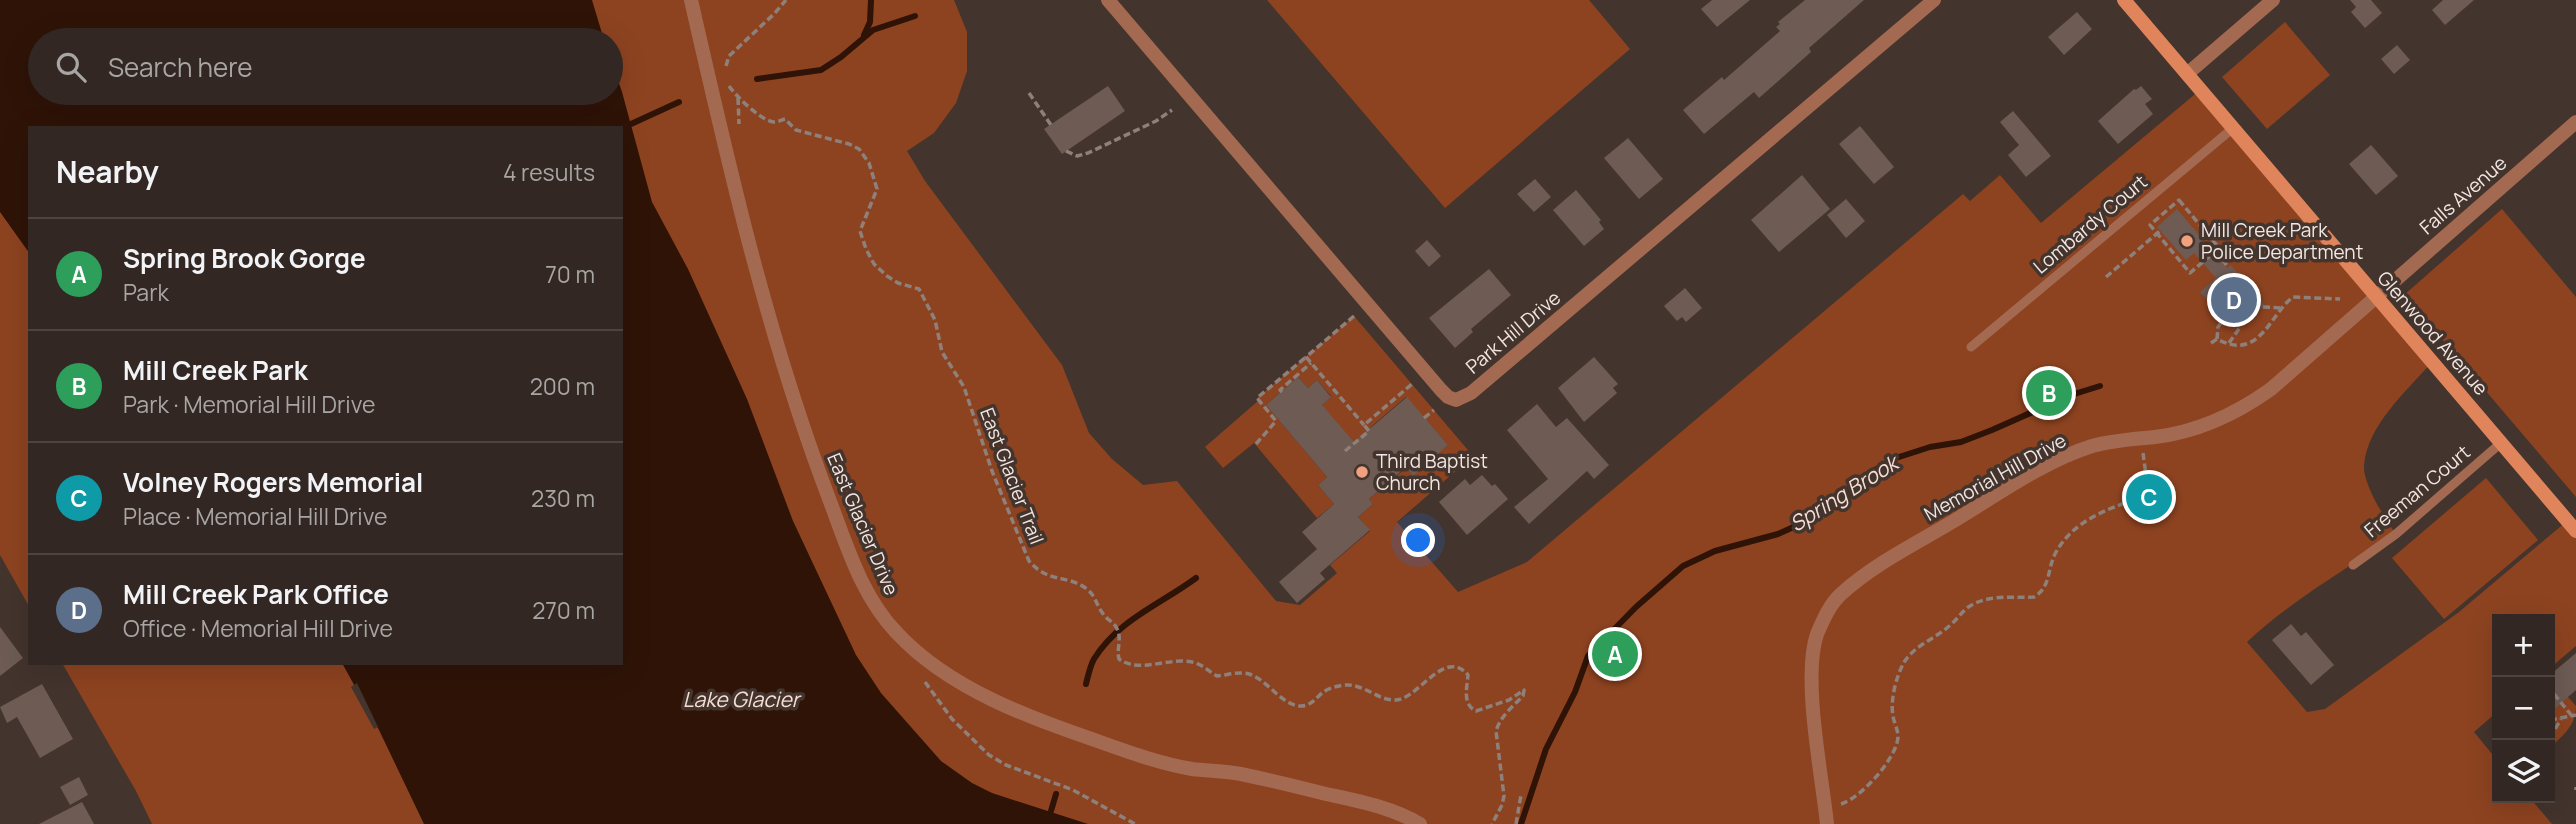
<!DOCTYPE html>
<html lang="en">
<head>
<meta charset="utf-8">
<style>
	body { margin:0; font-family:Manrope,sans-serif; background:#3a2f2a; color:#f1f3f6 }
	.controls { position:absolute; right:21px; bottom:21px; display:grid; overflow:hidden; border-radius:0px; box-shadow:0 7px 28px #0002 }
	.controls button { width:63px; height:63px; display:grid; place-items:center; padding:0; border:0; border-bottom:2px solid #4d4440; background:#322722; color:#f1f3f6; font:35px sans-serif }
	.you { position:absolute; left:1419px; top:541px; width:24px; height:24px; margin:-18px; border:5px solid #fff; border-radius:50%; background:#1a73e8; box-shadow:0 0 0 10px #1a73e833 }
	.badge { display:grid; place-items:center; width:46px; height:46px; border-radius:50%; background:#f2a17e; color:#fff; font-size:23px; font-weight:700 }
	.pin { position:absolute; translate:-50% -50%; border:4px solid #fff; box-shadow:0 2px 7px #0006 }
	.list { margin:0; padding:0; list-style:none }
	h2 { display:flex; justify-content:space-between; align-items:center; height:91px; margin:0; padding:0 28px; font-size:30px }
	h2 small { font-size:23px; font-weight:400; color:#a8a5a5 }
	.list li { display:grid; grid-template-columns:46px 1fr auto; gap:21px; align-items:center; box-sizing:border-box; height:112px; padding:0 28px; border-top:2px solid #4d4440 }
	.list b { display:block; font-size:26px; white-space:nowrap }
	.list p { margin:0; font-size:23px; white-space:nowrap; color:#a8a5a5 }
	.list em { font-size:23px; font-style:normal; color:#a8a5a5 }
	.icon { flex:none; width:38px; height:38px; fill:none; stroke:currentColor; stroke-width:2; stroke-linecap:round; stroke-linejoin:round }
	.map { position:relative; flex:none; width:2576px; height:824px; overflow:hidden }
	.search { position:absolute; background:#322722; box-shadow:0 7px 28px #0002; left:28px; top:28px; width:595px; height:77px; display:flex; align-items:center; gap:18px; box-sizing:border-box; padding:0 24px; border-radius:38px; color:#a8a5a5; font-size:26px }
	.panel { position:absolute; background:#322722; box-shadow:0 7px 28px #0002; left:28px; top:126px; width:595px; height:539px; border-radius:0px }
	.map>svg:first-child { display:block }
</style>
</head>
<body>
<div class="map">
<svg width="2576" height="824" viewBox="0 0 2576 824">
	<rect width="100%" height="100%" fill="#43342d"/>
	<g fill="#8d4320" fill-rule="evenodd">
		<path d="M 0,0 L 954,0 L 967,32 L 967,71 L 956,103 L 934,133 L 907,151 L 925,181 L 1062,365 L 1089,433 L 1112,459 L 1143,485 L 1177,481 L 1276,601 L 1300,605 L 1337,573 L 1330,565 L 1370,531 L 1358,517 L 1373,504 L 1369,499 L 1406,468 L 1413,475 L 1448,445 L 1406,397 L 1372,426 L 1348,455 L 1322,405 L 1331,396 L 1317,380 L 1308,388 L 1298,377 L 1266,405 L 1327,477 L 1318,485 L 1334,504 L 1317,518 L 1254,443 L 1223,468 L 1205,447 L 1258,401 L 1257,398 L 1354,316 L 1473,456 L 1397,522 L 1458,592 L 1527,562 L 1963,194 L 1970,201 L 2000,175 L 2041,223 L 2200,90 L 2432,362 C 2407,391 2367,425 2364,466 C 2363,484 2385,519 2396,534 C 2347,570 2291,600 2247,642 L 2307,712 L 2325,709 L 2459,612 L 2567,521 L 2576,531 L 2576,646 L 2550,668 L 2550,619 L 2497,619 L 2497,712 L 2474,732 L 2497,760 L 2497,798 L 2530,798 L 2552,824 L 152,824 L 136,791 L 62,663 L 621,663 L 621,128 L 30,128 L 30,608 L 0,555 ZM 40,40 L 611,40 L 611,93 L 40,93 Z"/>
		<polygon points="1267,0 1589,0 1630,49 1445,208"/>
		<polygon points="2285,22 2330,75 2267,129 2222,77"/>
		<polygon points="2502,209 2576,297 2576,497 2404,295"/>
		<polygon points="2486,478 2538,540 2444,619 2392,558"/>
		<path d="M 2560,688 L 2576,706 C 2576,725 2563,736 2550,747 L 2550,713 L 2559,704 Z"/>
	</g>
	<polygon fill="#2f1307" points="0,0 592,0 604,40 40,40 40,93 611,93 611,60 622,92 652,202 688,269 747,399 793,521 856,655 881,693 941,761 972,783 992,793 1088,824 424,824 379,730 342,663 621,663 621,128 30,128 30,254 0,212"/>
	<polygon fill="#43342d" points="357,683 378,727 374,729 351,687"/>
	<g fill="none" stroke-linecap="round" stroke-linejoin="round">
		<g stroke="#2f1307" stroke-width="6">
			<polyline points="864,35 870,22 871,0"/>
			<polyline points="757,79 821,70 841,57 873,30 915,16"/>
			<polyline points="631,124 679,102"/>
			<path d="M 1086,684 C 1088,676 1090,666 1094,659 C 1118,620 1161,604 1196,578"/>
			<polyline points="1051,811 1056,794"/>
			<polyline points="1521,824 1546,749 1575,692 1588,656 1636,607 1683,566 1715,551 1778,534 1809,520 1868,474 1896,458 1930,447 1961,442 1992,430 2071,395 2100,386"/>
		</g>
	</g>
	<g fill="#6d5b54">
		<polygon points="1712,0 1750,0 1717,27 1701,9"/>
		<polygon points="1805,0 1864,0 1809,48 1811,52 1759,98 1754,92 1704,134 1683,110 1722,77 1724,80 1780,31 1776,27 1780,24 1778,22"/>
		<polygon points="2350,0 2371,0 2382,13 2365,28 2351,12 2356,7"/>
		<polygon points="2443,0 2474,0 2445,25 2432,10"/>
		<polygon points="2077,12 2092,29 2064,55 2048,37"/>
		<polygon points="2397,45 2410,60 2394,74 2381,59"/>
		<polygon points="1108,86 1125,111 1062,154 1044,129"/>
		<polygon points="2141,86 2152,99 2145,104 2153,114 2118,144 2098,121 2134,89 2136,90"/>
		<polygon points="2013,111 2051,156 2026,177 2008,155 2019,145 2000,122"/>
		<polygon points="1860,126 1894,167 1874,184 1839,144"/>
		<polygon points="1628,138 1663,179 1639,199 1604,158"/>
		<polygon points="2371,145 2398,176 2376,195 2349,164"/>
		<polygon points="1802,175 1830,209 1779,252 1751,220"/>
		<polygon points="1535,179 1551,197 1534,212 1517,194"/>
		<polygon points="1576,190 1601,220 1599,222 1604,229 1584,246 1553,210"/>
		<polygon points="1846,199 1865,221 1846,238 1827,215"/>
		<polygon points="2177,209 2227,268 2231,265 2265,305 2241,326 2225,307 2218,312 2200,292 2216,278 2194,253 2186,260 2157,227"/>
		<polygon points="1427,240 1441,256 1429,267 1415,251"/>
		<polygon points="1489,269 1511,295 1471,329 1473,332 1455,348 1429,318"/>
		<polygon points="1685,288 1702,308 1686,322 1682,317 1677,321 1664,306"/>
		<polygon points="1594,357 1618,384 1613,388 1617,393 1584,422 1558,388"/>
		<polygon points="1298,377 1308,388 1317,380 1331,397 1322,405 1354,442 1407,397 1448,445 1413,476 1406,467 1369,499 1373,504 1358,517 1370,530 1320,573 1325,579 1297,603 1279,582 1317,549 1302,532 1334,504 1318,485 1327,477 1266,405"/>
		<polygon points="1537,404 1556,427 1567,418 1609,465 1594,479 1587,471 1529,524 1514,507 1548,479 1507,430"/>
		<polygon points="1482,475 1492,486 1495,484 1508,499 1467,535 1439,502 1465,479 1470,485"/>
		<polygon points="2291,624 2301,636 2306,632 2334,665 2311,685 2272,640"/>
		<polygon points="0,627 23,658 0,676"/>
		<polygon points="2576,653 2576,690 2550,713 2550,675"/>
		<polygon points="42,684 73,739 40,758 17,717 7,723 0,707"/>
		<polygon points="79,777 88,795 70,805 60,787"/>
		<polygon points="82,802 94,824 39,824"/>
	</g>
	<g fill="none" stroke-linecap="round" stroke-linejoin="round">
		<g stroke="#8e807b" stroke-width="3.5" stroke-dasharray="7 3.5" stroke-linecap="butt">
			<polyline points="726,66 729,56 774,14 786,0"/>
			<path d="M 729,86 C 736,96 761,121 774,122 C 778,122 781,120 785,119 L 796,130 L 849,144 L 859,149 L 869,163 L 877,189 L 860,231 L 866,249 L 874,264 L 887,276 L 898,283 L 919,289 L 935,320 L 942,352 L 964,387 L 992,471 L 1029,561 C 1049,584 1067,574 1087,589 C 1096,596 1097,608 1105,616 C 1108,620 1114,623 1116,627 C 1123,638 1116,648 1119,659 C 1140,674 1168,657 1192,662 C 1202,664 1208,671 1217,676 C 1227,675 1240,671 1249,674 C 1268,680 1279,703 1299,706 C 1310,707 1315,699 1322,693 C 1328,688 1340,685 1347,685 C 1365,685 1378,700 1394,700 C 1417,702 1444,646 1468,675 C 1467,688 1462,704 1476,711 L 1509,700 L 1524,690 L 1523,696 C 1513,706 1500,717 1496,731 L 1504,796 L 1502,805 L 1492,824"/>
			<polyline points="1029,93 1051,125"/>
			<polyline points="738,98 739,124"/>
			<polyline points="1066,151 1077,156 1088,153 1156,121 1172,110"/>
			<polygon points="2179,200 2219,248 2190,273 2150,225"/>
			<polyline points="2216,251 2228,267"/>
			<polyline points="2106,277 2160,231"/>
			<polyline points="2263,307 2282,308"/>
			<polyline points="1354,316 1306,357 1364,425"/>
			<polyline points="2217,339 2218,327 2229,312"/>
			<path d="M 2211,343 L 2217,339 C 2260,362 2269,315 2293,297 L 2340,299"/>
			<polyline points="2229,343 2241,326"/>
			<polyline points="1282,392 1280,390 1311,363"/>
			<polyline points="1424,418 1434,410"/>
			<polyline points="1256,444 1276,421 1257,398 1306,357"/>
			<polyline points="1345,451 1369,431 1364,425 1412,384"/>
			<polyline points="2143,453 2146,475"/>
			<circle cx="2148" cy="496" r="21"/>
			<polyline points="925,682 952,719 989,755 1006,765 1073,790 1135,824"/>
			<polyline points="2554,694 2572,716"/>
			<polyline points="2550,720 2576,715"/>
			<polyline points="2550,738 2561,719"/>
			<polyline points="2576,787 2576,790"/>
			<path d="M 1841,804 C 1861,798 1897,758 1898,737 C 1898,729 1894,723 1893,716 C 1890,700 1896,678 1903,664 C 1913,646 1933,640 1948,627 C 1955,622 1960,614 1967,608 C 1986,594 2011,598 2034,597 C 2051,587 2047,570 2055,554 C 2070,525 2099,512 2128,502"/>
			<polyline points="1516,824 1521,795"/>
		</g>
		<g stroke="#a46a51" stroke-width="9">
			<polyline points="1971,347 2232,129"/>
			<polyline points="2353,565 2396,534 2502,442"/>
		</g>
		<g stroke="#a46a51" stroke-width="14">
			<path d="M 691,0 C 729,167 767,335 828,496 C 846,543 861,596 897,633 C 950,690 1031,718 1103,743 C 1131,753 1162,764 1192,769 C 1208,771 1225,771 1241,774 C 1270,780 1298,787 1326,794 C 1358,801 1391,807 1420,824"/>
			<polyline points="1108,0 1441,390 1448,397 1456,400 1471,393 1934,0"/>
			<polyline points="2187,74 2273,0"/>
			<path d="M 1827,824 C 1822,775 1802,678 1817,634 C 1823,620 1830,604 1841,594 C 1874,564 1915,544 1952,522 C 1997,495 2042,462 2092,446 C 2113,440 2134,439 2155,437 C 2198,432 2236,414 2271,389 L 2576,122"/>
		</g>
		<polyline stroke="#e0845b" stroke-width="14" points="2124,0 2576,531"/>
	</g>
	<g fill="#f2a17e" stroke="#43342d" stroke-width="2.5">
		<circle cx="2187" cy="241" r="7"/>
		<circle cx="1362" cy="472" r="7"/>
	</g>
	<g text-anchor="middle" stroke-width="7" stroke-linejoin="round" paint-order="stroke">
		<g font-size="19" fill="#f2e7e3" stroke="#43342d">
			<text transform="translate(2463 195) rotate(-41)" y="7">Falls Avenue</text>
			<text transform="translate(2090 224) rotate(-40)" y="7">Lombardy Court</text>
			<text transform="translate(1513 332) rotate(-40)" y="7">Park Hill Drive</text>
			<text transform="translate(2433 333) rotate(49)" y="7">Glenwood Avenue</text>
			<text transform="translate(1012 476) rotate(69)" y="7">East Glacier Trail</text>
			<text transform="translate(1995 477) rotate(-29)" y="7">Memorial Hill Drive</text>
			<text transform="translate(2417 491) rotate(-40)" y="7">Freeman Court</text>
			<text transform="translate(863 524) rotate(67)" y="7">East Glacier Drive</text>
		</g>
		<g font-size="19" fill="#f2e7e3" stroke="#43342d" text-anchor="start">
			<text x="2201" y="237">Mill Creek Park<tspan x="2201" dy="22">Police Department</tspan></text>
			<text x="1376" y="468">Third Baptist<tspan x="1376" dy="22">Church</tspan></text>
		</g>
		<g font-size="21" font-style="italic" fill="#f7ded4" stroke="#43342d">
			<text transform="translate(1844 494) rotate(-32)" y="7">Spring Brook</text>
			<text x="741" y="707">Lake Glacier</text>
		</g>
	</g>
</svg>
<div class="controls">
<button>+</button>
<button>−</button>
<button><svg class="icon" aria-label="layers" viewBox="0 0 24 24"><path d="M12 4l9 5-9 5-9-5zM3 14l9 5 9-5"/></svg></button>
</div>
<div class="you"></div>
<div class="pin badge" style="left:1615px;top:654px;background:#2e9e5b">A</div>
<div class="pin badge" style="left:2049px;top:393px;background:#2e9e5b">B</div>
<div class="pin badge" style="left:2149px;top:497px;background:#0f9aa8">C</div>
<div class="pin badge" style="left:2234px;top:300px;background:#5c6f8a">D</div>
<div class="search"><svg class="icon" aria-label="search" viewBox="0 0 24 24"><circle cx="10" cy="10" r="6"/><path d="M15 15l6 6"/></svg>Search here</div>
<section class="panel">
<h2>Nearby<small>4 results</small></h2>
<ul class="list">
<li><span class="badge" style="background:#2e9e5b">A</span><div><b>Spring Brook Gorge</b><p>Park</p></div><em>70 m</em></li>
<li><span class="badge" style="background:#2e9e5b">B</span><div><b>Mill Creek Park</b><p>Park · Memorial Hill Drive</p></div><em>200 m</em></li>
<li><span class="badge" style="background:#0f9aa8">C</span><div><b>Volney Rogers Memorial</b><p>Place · Memorial Hill Drive</p></div><em>230 m</em></li>
<li><span class="badge" style="background:#5c6f8a">D</span><div><b>Mill Creek Park Office</b><p>Office · Memorial Hill Drive</p></div><em>270 m</em></li>
</ul>
</section>
</div>
</body>
</html>
